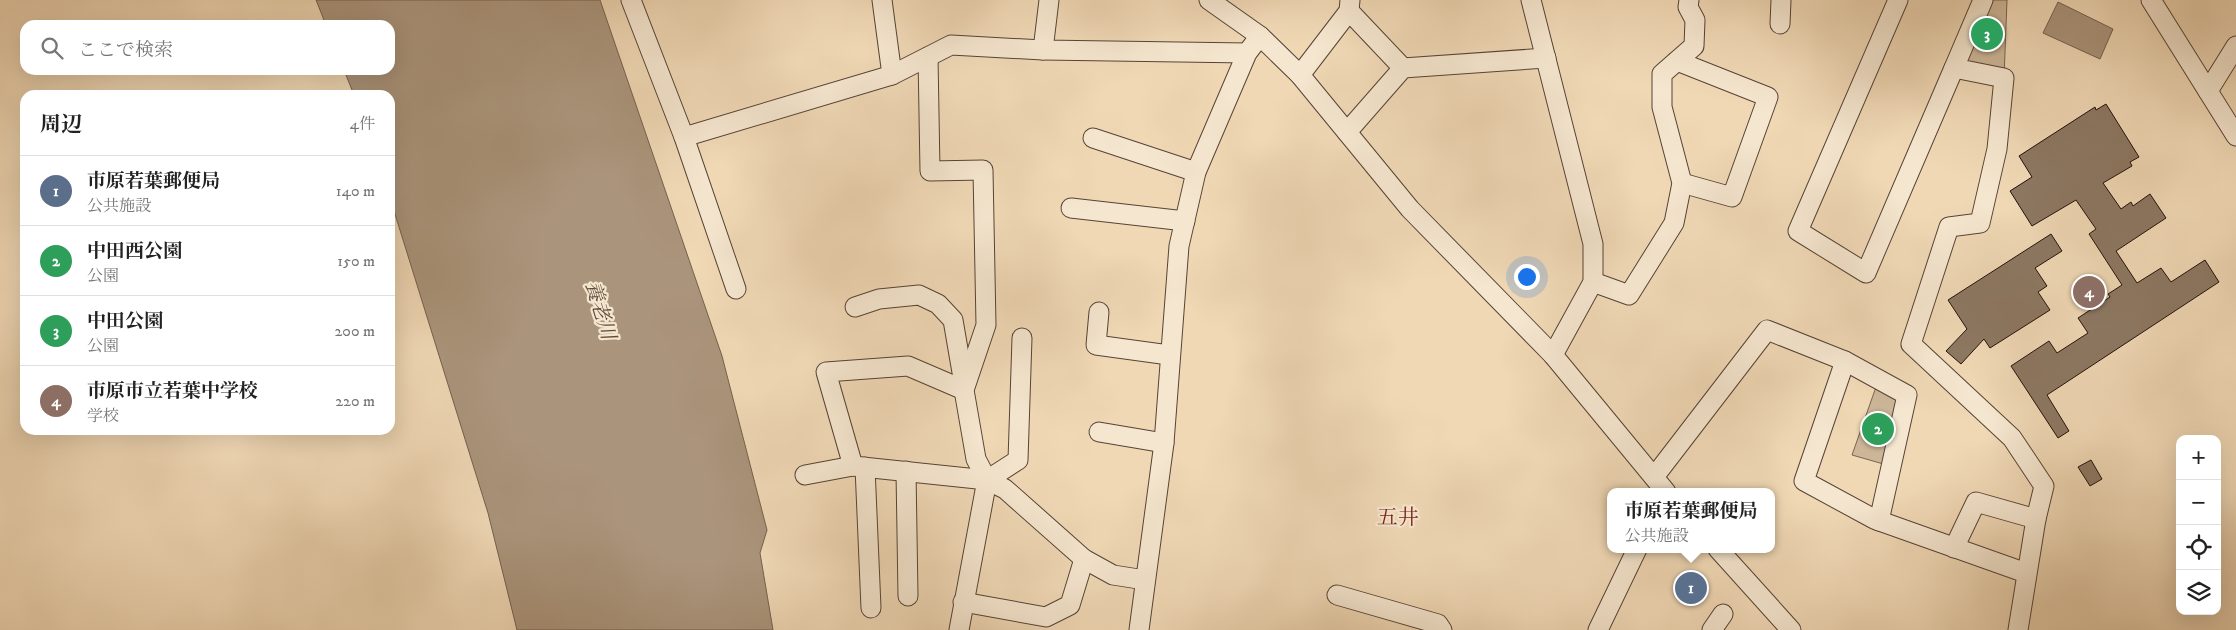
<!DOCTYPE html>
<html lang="ja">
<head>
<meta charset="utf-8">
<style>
	body { margin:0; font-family:"IM FELL DW Pica","Noto Serif JP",serif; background:#f2f2f2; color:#222 }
	.controls { position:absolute; right:15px; bottom:15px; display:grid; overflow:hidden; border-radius:10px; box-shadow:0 5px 20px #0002 }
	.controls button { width:45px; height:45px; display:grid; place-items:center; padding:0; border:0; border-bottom:1px solid #e0e0e0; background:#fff; color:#222; font:25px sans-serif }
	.you { position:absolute; left:1526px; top:276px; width:18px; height:18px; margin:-12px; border:4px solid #fff; border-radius:50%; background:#1a73e8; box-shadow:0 0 0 8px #1a73e833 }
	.badge { display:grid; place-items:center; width:32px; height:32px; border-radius:50%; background:#8f2418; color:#fff; font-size:16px; font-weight:700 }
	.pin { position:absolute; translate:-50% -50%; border:2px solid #fff; box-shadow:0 1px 5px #0006 }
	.popup { position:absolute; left:1607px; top:488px; width:168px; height:65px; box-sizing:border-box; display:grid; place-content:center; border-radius:10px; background:#fff; filter:drop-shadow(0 1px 4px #0005); font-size:16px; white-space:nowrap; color:#767676 }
	.popup b { font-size:19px; color:#222 }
	.popup::after { content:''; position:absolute; left:50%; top:100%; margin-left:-10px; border:10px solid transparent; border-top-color:#fff }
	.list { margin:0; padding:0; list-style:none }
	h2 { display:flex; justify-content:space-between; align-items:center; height:65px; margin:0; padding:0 20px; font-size:21px }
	h2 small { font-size:16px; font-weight:400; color:#767676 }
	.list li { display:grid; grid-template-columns:32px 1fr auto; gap:15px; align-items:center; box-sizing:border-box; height:70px; padding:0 20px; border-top:1px solid #e0e0e0 }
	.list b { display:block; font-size:19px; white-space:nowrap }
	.list p { margin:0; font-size:16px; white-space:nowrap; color:#767676 }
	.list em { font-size:16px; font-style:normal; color:#767676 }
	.icon { flex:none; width:28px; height:28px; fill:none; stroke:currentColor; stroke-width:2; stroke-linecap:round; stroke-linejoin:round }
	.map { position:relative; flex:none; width:2236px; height:630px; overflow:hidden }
	.search { position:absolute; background:#fff; box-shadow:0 5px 20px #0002; left:20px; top:20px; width:375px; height:55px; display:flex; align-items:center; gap:12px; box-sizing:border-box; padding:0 18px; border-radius:15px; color:#767676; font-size:19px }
	.panel { position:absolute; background:#fff; box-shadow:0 5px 20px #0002; left:20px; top:90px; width:375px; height:345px; border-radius:15px }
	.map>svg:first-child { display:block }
</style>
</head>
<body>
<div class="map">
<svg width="2236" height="630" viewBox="0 0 2236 630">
	<rect width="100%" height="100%" fill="#f0d8b5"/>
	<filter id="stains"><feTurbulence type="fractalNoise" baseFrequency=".004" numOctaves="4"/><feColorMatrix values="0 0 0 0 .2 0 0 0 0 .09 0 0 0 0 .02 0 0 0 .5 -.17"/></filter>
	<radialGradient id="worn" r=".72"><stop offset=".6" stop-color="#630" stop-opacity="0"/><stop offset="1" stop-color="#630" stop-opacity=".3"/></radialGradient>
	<g fill="#cdb698" stroke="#786451">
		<polygon points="1985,0 2007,0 2004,78 1954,68"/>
		<polygon points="1876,387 1895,395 1899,403 1887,465 1852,455"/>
	</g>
	<g fill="#aa947b" stroke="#74604e">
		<polygon points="316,0 600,0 722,356 767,530 760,553 773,630 517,630 488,513 390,198 390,95 354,95 344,70 390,70 390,25 326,25"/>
		<polygon points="2058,2 2113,29 2100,59 2043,33"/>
	</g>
	<g fill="#8d7863" stroke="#22110a">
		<polygon points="2106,104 2139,157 2130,162 2132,166 2103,183 2121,209 2131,202 2133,206 2150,194 2166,218 2116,251 2137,283 2161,268 2171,282 2205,260 2219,282 2047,395 2069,431 2058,438 2011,366 2049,341 2057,353 2088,333 2078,318 2110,297 2108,294 2122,285 2089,234 2096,229 2076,200 2032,226 2010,191 2032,177 2019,156 2095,107 2096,110"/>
		<polygon points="2051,234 2062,251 2035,268 2047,286 2038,292 2050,310 1990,348 1984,339 1961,364 1946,351 1967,329 1948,300"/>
		<polygon points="2091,460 2102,479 2090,486 2078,467"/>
	</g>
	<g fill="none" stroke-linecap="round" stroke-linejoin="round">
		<g stroke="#564335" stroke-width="21">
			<g id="minor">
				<polyline points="631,0 684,137 736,289"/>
				<polyline points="882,0 892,75"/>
				<polyline points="1209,0 1260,36 1300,75 1410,209 1553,355 1666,492"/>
				<polyline points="1531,0 1593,244 1593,282 1553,355"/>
				<polyline points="1898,0 1798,231 1866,273 1954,68"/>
				<polyline points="1983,0 1954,68 2004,78 1997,149 1980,223 1949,227 1911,344 2012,438 2044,486 2036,519 2018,630"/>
				<polyline points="2151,0 2236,136"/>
				<polyline points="1349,11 1403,68"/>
				<polyline points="1780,24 1781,0"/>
				<polyline points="1043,50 1049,0"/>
				<polyline points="928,57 930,171 983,170 986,325 964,390 976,459 987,480 959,630"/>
				<polyline points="1677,61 1768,97 1732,197 1682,183"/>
				<polyline points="1300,75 1349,11 1350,0"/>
				<polyline points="2208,91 2236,46"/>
				<polyline points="1347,132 1403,68 1546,58"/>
				<polyline points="684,137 892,75 951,45 1043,50 1247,53"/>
				<polyline points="1093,138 1196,172"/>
				<polyline points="1071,208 1185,221"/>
				<polyline points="1593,282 1629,295 1674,223 1682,183 1662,107 1662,74 1694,46 1695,20 1688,7 1689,0"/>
				<polyline points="855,307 879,299 919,295 938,304 953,320 964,384"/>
				<polyline points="1099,312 1096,345 1169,355"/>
				<polyline points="1845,361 1907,395 1879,521"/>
				<polyline points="1099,432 1164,443"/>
				<polyline points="853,466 826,372 908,366 964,390"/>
				<polyline points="865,467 871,608"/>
				<polyline points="906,471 908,596"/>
				<polyline points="805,475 853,466 987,480 1005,489 1084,559 1113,575 1145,580"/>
				<polyline points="1654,477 1767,330 1845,361 1804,481 1874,519 2026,573"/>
				<polyline points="987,480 1018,460 1022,338"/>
				<polyline points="1954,548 1976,502 2036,519"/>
				<polyline points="1718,549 1791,630"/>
				<polyline points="1337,595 1438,624 1442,630"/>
				<polyline points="963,602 1046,617 1070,605 1084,559"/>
				<polyline points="1139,630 1164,443 1179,246 1196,172 1247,53 1260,36"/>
				<polyline points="1598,630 1637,549"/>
				<polyline points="1712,630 1723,614"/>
			</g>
		</g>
		<use href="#minor" stroke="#f5e6cf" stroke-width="19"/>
	</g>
	<g text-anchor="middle" stroke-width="4.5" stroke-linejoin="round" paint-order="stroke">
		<g font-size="20" font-style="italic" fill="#5f4c3d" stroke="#f5e6cf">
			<text transform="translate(601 310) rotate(73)" y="7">養老川</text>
		</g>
		<g font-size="21" fill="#7a1f14" stroke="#f5e6cf">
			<text x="1398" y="524">五井</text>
		</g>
	</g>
	<rect width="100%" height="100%" filter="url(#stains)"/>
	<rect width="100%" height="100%" fill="url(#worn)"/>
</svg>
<div class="controls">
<button>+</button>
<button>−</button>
<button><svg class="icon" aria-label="locate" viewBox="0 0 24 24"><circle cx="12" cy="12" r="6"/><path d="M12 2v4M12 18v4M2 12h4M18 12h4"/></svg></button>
<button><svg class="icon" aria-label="layers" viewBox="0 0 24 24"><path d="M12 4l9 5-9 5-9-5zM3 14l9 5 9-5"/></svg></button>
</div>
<div class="you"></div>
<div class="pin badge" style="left:1691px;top:588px;background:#5c6f8a">1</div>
<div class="popup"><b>市原若葉郵便局</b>公共施設</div>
<div class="pin badge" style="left:1878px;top:429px;background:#2e9e5b">2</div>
<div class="pin badge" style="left:1987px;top:34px;background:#2e9e5b">3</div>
<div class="pin badge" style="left:2089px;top:292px;background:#8d6e63">4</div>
<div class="search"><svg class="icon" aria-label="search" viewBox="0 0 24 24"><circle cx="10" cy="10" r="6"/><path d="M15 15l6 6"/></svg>ここで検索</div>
<section class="panel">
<h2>周辺<small>4件</small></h2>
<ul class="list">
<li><span class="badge" style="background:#5c6f8a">1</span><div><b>市原若葉郵便局</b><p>公共施設</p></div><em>140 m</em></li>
<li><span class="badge" style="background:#2e9e5b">2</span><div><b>中田西公園</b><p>公園</p></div><em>150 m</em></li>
<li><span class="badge" style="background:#2e9e5b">3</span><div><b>中田公園</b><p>公園</p></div><em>200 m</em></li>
<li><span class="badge" style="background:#8d6e63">4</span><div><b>市原市立若葉中学校</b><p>学校</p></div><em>220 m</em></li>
</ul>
</section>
</div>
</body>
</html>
